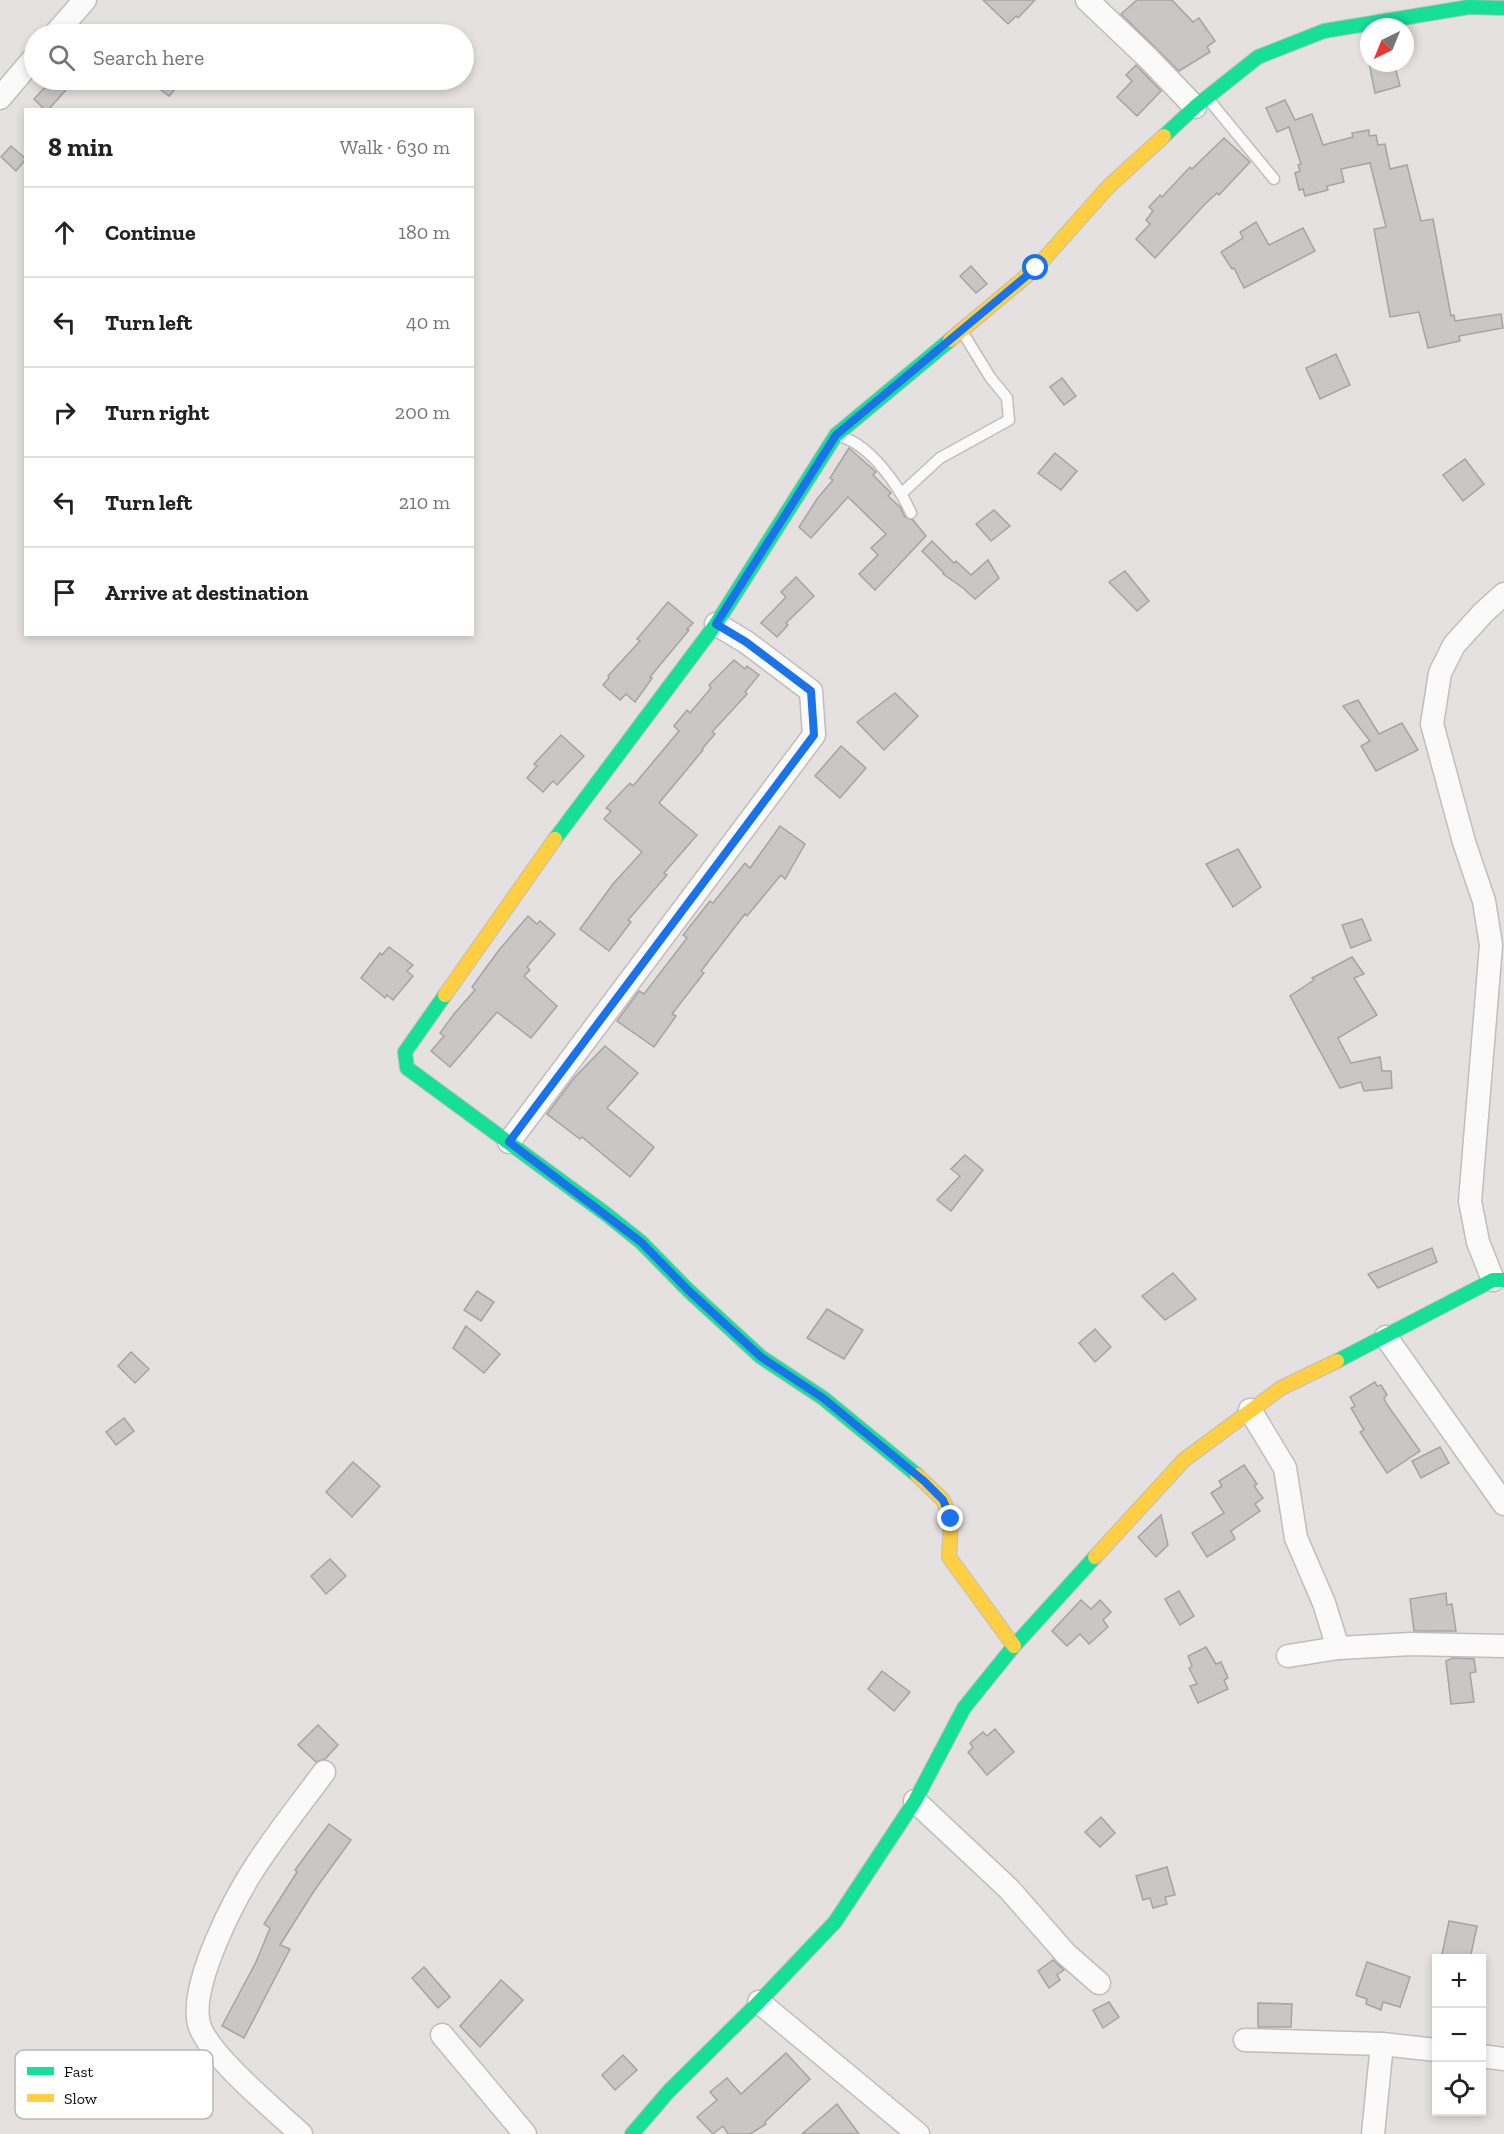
<!DOCTYPE html>
<html lang="en">
<head>
<meta charset="utf-8">
<style>
	body { margin:0; font-family:"Zilla Slab",serif; background:#f6f6f6; color:#222 }
	.controls { position:absolute; right:18px; bottom:18px; display:grid; overflow:hidden; border-radius:0px; box-shadow:0 3px 9px #0003 }
	.controls button { width:54px; height:54px; display:grid; place-items:center; padding:0; border:0; border-bottom:2px solid #e0e0e0; background:#fff; color:#222; font:30px sans-serif }
	.compass { position:absolute; left:1360px; top:18px; width:54px; height:54px; border-radius:50%; background:#fff; box-shadow:0 3px 9px #0003; rotate:223deg }
	.stop { position:absolute; width:18px; height:18px; margin:-14px; border:4px solid #1a73e8; border-radius:50%; background:#fff }
	.stop.end { background:#1a73e8; border-color:#fff; box-shadow:0 2px 6px #0008 }
	.list { margin:0; padding:0; list-style:none }
	h2 { display:flex; justify-content:space-between; align-items:center; height:78px; margin:0; padding:0 24px; font-size:26px }
	h2 small { font-size:20px; font-weight:400; color:#767676 }
	.list li { display:grid; grid-template-columns:39px 1fr auto; gap:18px; align-items:center; box-sizing:border-box; height:90px; padding:0 24px; border-top:2px solid #e0e0e0 }
	.list b { display:block; font-size:22px; white-space:nowrap }
	.list em { font-size:20px; font-style:normal; color:#767676 }
	.icon { flex:none; width:33px; height:33px; fill:none; stroke:currentColor; stroke-width:2; stroke-linecap:round; stroke-linejoin:round }
	.map { position:relative; flex:none; width:1504px; height:2134px; overflow:hidden }
	.search { position:absolute; background:#fff; box-shadow:0 3px 9px #0003; left:24px; top:24px; width:450px; height:66px; display:flex; align-items:center; gap:15px; box-sizing:border-box; padding:0 21px; border-radius:33px; color:#767676; font-size:22px }
	.panel { position:absolute; background:#fff; box-shadow:0 3px 9px #0003; left:24px; top:108px; width:450px; height:528px; border-radius:0px }
	.map>svg:first-child { display:block }
</style>
</head>
<body>
<div class="map">
<svg width="1504" height="2134" viewBox="0 0 1504 2134">
	<rect width="100%" height="100%" fill="#e6e1e1"/>
	<g fill="#c9c6c6" stroke="#a7a2a3" stroke-width="1.5">
		<polygon points="983,0 1035,0 1018,18 1016,16 1008,24"/>
		<polygon points="1137,0 1172,0 1193,22 1199,18 1215,41 1207,47 1210,52 1179,71 1121,14"/>
		<polygon points="1369,63 1394,63 1400,86 1375,93"/>
		<polygon points="1136,65 1161,91 1137,116 1117,97 1132,81 1126,75"/>
		<polygon points="52,80 75,80 48,110 45,110 34,99"/>
		<polygon points="148,80 183,80 169,96"/>
		<polygon points="1285,100 1295,120 1312,114 1323,145 1353,137 1352,133 1369,130 1369,136 1376,135 1378,145 1385,144 1390,169 1407,165 1421,221 1433,219 1451,316 1454,315 1455,321 1501,314 1503,328 1459,336 1460,341 1428,348 1419,312 1390,317 1374,229 1386,227 1370,163 1341,169 1344,182 1327,186 1328,190 1305,196 1303,189 1299,190 1295,173 1300,171 1298,165 1301,164 1289,127 1277,132 1266,108"/>
		<polygon points="1224,138 1250,162 1219,195 1217,193 1205,204 1155,258 1136,239 1150,224 1146,220 1153,211 1149,207 1160,195 1162,197 1190,167 1192,169"/>
		<polygon points="11,146 26,159 16,171 1,157"/>
		<polygon points="1256,222 1269,245 1303,228 1315,251 1244,288 1234,268 1232,269 1221,252 1243,238 1240,232"/>
		<polygon points="971,266 987,284 976,293 960,276"/>
		<polygon points="1336,354 1350,385 1320,399 1306,368"/>
		<polygon points="1062,378 1076,396 1064,405 1050,387"/>
		<polygon points="849,448 876,472 873,475 891,493 888,496 900,507 905,517 913,520 926,536 875,590 859,574 878,555 871,548 886,534 848,497 811,538 799,527 817,499 833,480 830,478"/>
		<polygon points="1055,453 1077,471 1061,490 1038,473"/>
		<polygon points="1465,459 1484,484 1463,501 1443,475"/>
		<polygon points="994,510 1010,526 991,541 976,524"/>
		<polygon points="932,541 954,563 956,561 971,575 988,560 999,578 975,599 963,588 943,574 944,573 922,551"/>
		<polygon points="1125,571 1149,601 1137,611 1109,582"/>
		<polygon points="796,577 814,596 786,623 788,625 777,637 761,623 786,597 781,592"/>
		<polygon points="668,602 693,623 687,629 689,630 650,677 652,678 648,684 635,702 626,694 620,700 603,685 609,678 608,676 640,641 637,639"/>
		<polygon points="734,660 745,669 747,666 759,675 745,692 747,694 712,732 715,734 702,749 703,750 659,803 697,835 664,873 667,875 628,920 631,922 609,951 580,929 613,884 642,852 604,819 611,811 606,808 630,783 633,786 679,731 674,726 687,710 690,713 711,688 709,685"/>
		<polygon points="895,693 918,716 884,750 857,722"/>
		<polygon points="1358,700 1379,734 1402,723 1418,750 1376,771 1361,746 1370,741 1343,706"/>
		<polygon points="561,735 584,756 557,785 553,781 543,792 527,778 537,766 534,764"/>
		<polygon points="841,746 866,768 840,798 815,776"/>
		<polygon points="780,826 805,844 785,879 781,875 747,916 745,914 701,971 704,973 672,1014 676,1016 654,1047 617,1021 639,991 644,994 687,938 683,935 710,901 713,903 745,863 750,868"/>
		<polygon points="1238,849 1261,887 1233,907 1206,864"/>
		<polygon points="528,916 537,924 540,921 555,934 527,967 530,970 524,976 557,1006 531,1038 497,1012 450,1067 431,1051 444,1036 440,1033 454,1014 475,990 472,987 499,950"/>
		<polygon points="1362,919 1371,940 1351,948 1342,925"/>
		<polygon points="389,947 413,965 407,971 413,976 393,1000 387,995 385,998 361,978 380,953 382,955"/>
		<polygon points="1352,957 1364,974 1354,978 1377,1015 1338,1038 1351,1063 1380,1057 1382,1071 1391,1071 1392,1088 1364,1091 1361,1082 1340,1088 1290,996 1314,980 1312,978"/>
		<polygon points="605,1046 638,1073 607,1108 654,1147 630,1177 582,1137 580,1139 547,1114 574,1078"/>
		<polygon points="965,1155 983,1170 951,1211 937,1200 960,1176 951,1169"/>
		<polygon points="1432,1248 1437,1262 1378,1288 1368,1274"/>
		<polygon points="1173,1273 1196,1299 1165,1320 1142,1296"/>
		<polygon points="477,1291 494,1302 481,1321 464,1310"/>
		<polygon points="827,1309 863,1330 844,1359 807,1338"/>
		<polygon points="466,1326 500,1354 484,1373 453,1348"/>
		<polygon points="1095,1329 1111,1347 1095,1362 1079,1343"/>
		<polygon points="131,1352 149,1369 135,1383 118,1366"/>
		<polygon points="1375,1382 1377,1386 1381,1385 1387,1395 1384,1398 1386,1403 1420,1451 1387,1473 1360,1432 1364,1430 1351,1408 1355,1406 1350,1397"/>
		<polygon points="124,1418 134,1431 116,1445 106,1432"/>
		<polygon points="1440,1447 1449,1463 1421,1478 1412,1461"/>
		<polygon points="353,1462 380,1486 352,1517 326,1492"/>
		<polygon points="1244,1465 1257,1484 1254,1486 1263,1498 1255,1504 1260,1511 1231,1531 1235,1539 1207,1557 1192,1533 1224,1513 1211,1493 1222,1486 1219,1481"/>
		<polygon points="1161,1515 1168,1545 1156,1557 1138,1537"/>
		<polygon points="330,1559 346,1576 326,1594 311,1576"/>
		<polygon points="1179,1591 1194,1616 1180,1625 1165,1599"/>
		<polygon points="1446,1593 1447,1605 1452,1604 1456,1631 1414,1631 1410,1599"/>
		<polygon points="1081,1600 1091,1609 1100,1600 1111,1612 1103,1620 1108,1627 1089,1644 1080,1634 1067,1646 1052,1631"/>
		<polygon points="1206,1647 1216,1664 1221,1662 1228,1678 1224,1680 1228,1689 1198,1703 1190,1686 1197,1684 1189,1668 1192,1666 1188,1656"/>
		<polygon points="1453,1658 1474,1659 1476,1672 1470,1673 1474,1702 1451,1704 1446,1661"/>
		<polygon points="882,1671 910,1692 894,1711 868,1689"/>
		<polygon points="318,1725 338,1745 325,1759 316,1762 298,1745"/>
		<polygon points="995,1729 1014,1752 987,1775 968,1752 973,1748 970,1743 983,1732 987,1736"/>
		<polygon points="1101,1817 1115,1833 1100,1847 1085,1832"/>
		<polygon points="329,1824 351,1840 314,1891 280,1945 290,1949 244,2038 222,2026 256,1962 270,1928 264,1924 297,1872 295,1870"/>
		<polygon points="1167,1867 1175,1895 1165,1897 1167,1904 1153,1908 1150,1898 1143,1900 1136,1876"/>
		<polygon points="1449,1921 1477,1926 1470,1959 1441,1959"/>
		<polygon points="1053,1960 1064,1970 1057,1975 1060,1980 1049,1988 1038,1971"/>
		<polygon points="1367,1962 1410,1977 1400,2007 1383,2002 1381,2010 1366,2004 1367,1999 1356,1995"/>
		<polygon points="424,1967 450,1997 438,2008 412,1978"/>
		<polygon points="501,1980 523,2000 480,2047 460,2026"/>
		<polygon points="1109,2002 1119,2017 1103,2028 1093,2010"/>
		<polygon points="1258,2003 1292,2004 1291,2027 1258,2027"/>
		<polygon points="786,2053 810,2079 765,2122 766,2124 750,2134 728,2134 723,2126 713,2134 697,2117 717,2100 710,2092 727,2078 741,2094"/>
		<polygon points="623,2055 637,2070 615,2090 602,2075"/>
		<polygon points="837,2104 859,2134 802,2134"/>
	</g>
	<g fill="none" stroke-linecap="round" stroke-linejoin="round">
		<g stroke="#c1bdbd" stroke-width="13">
			<g id="lane">
				<polyline points="1209,100 1274,179"/>
				<path d="M 842,437 C 871,446 899,486 911,513"/>
				<polyline points="902,493 940,458 1009,420 1007,398 990,377 963,333"/>
			</g>
		</g>
		<g stroke="#c1bdbd" stroke-width="25">
			<g id="street">
				<polyline points="1087,0 1148,58 1195,107"/>
				<polyline points="55,34 85,0"/>
				<polyline points="0,98 34,58"/>
				<polyline points="509,1142 814,735 811,691 746,642 716,624"/>
				<polyline points="1493,1280 1478,1242 1470,1201 1491,945 1484,901 1464,842 1432,724 1440,673 1454,645 1483,613 1504,594"/>
				<polyline points="1386,1337 1504,1504"/>
				<polyline points="1250,1410 1285,1468 1296,1538 1324,1603 1338,1648"/>
				<polyline points="1288,1656 1338,1648 1411,1644 1504,1646"/>
				<polyline points="915,1801 1009,1889 1066,1954 1099,1983"/>
				<polyline points="759,2002 918,2134"/>
				<polyline points="442,2035 525,2134"/>
				<polyline points="1245,2040 1382,2044 1436,2050"/>
				<polyline points="1482,2056 1504,2059"/>
				<path d="M 301,2134 C 276,2111 207,2054 199,2024 C 189,1985 235,1897 257,1864 C 278,1832 302,1802 324,1772"/>
				<polyline points="1373,2134 1382,2044"/>
			</g>
		</g>
		<g stroke="#c1bdbd" stroke-width="16">
			<g id="fast">
				<polyline points="1164,136 1195,107 1258,57 1324,31 1469,7 1504,8"/>
				<polyline points="555,839 716,624 836,435 950,340"/>
				<polyline points="445,995 405,1052 407,1068 606,1214 641,1242 688,1290 761,1357 823,1398 917,1475"/>
				<polyline points="1337,1361 1493,1280 1504,1280"/>
				<polyline points="632,2134 669,2091 759,2002 835,1922 915,1801 964,1708 1014,1646 1095,1557"/>
			</g>
		</g>
		<g stroke="#c1bdbd" stroke-width="16">
			<g id="slow">
				<polyline points="950,340 1036,268 1109,186 1164,136"/>
				<polyline points="445,995 555,839"/>
				<polyline points="917,1475 943,1500 951,1519 949,1557 1014,1646"/>
				<polyline points="1095,1557 1184,1460 1281,1388 1337,1361"/>
			</g>
		</g>
		<use href="#lane" stroke="#fbfafa" stroke-width="10"/>
		<use href="#street" stroke="#fbfafa" stroke-width="22"/>
		<use href="#fast" stroke="#16e098" stroke-width="14"/>
		<use href="#slow" stroke="#ffcf43" stroke-width="14"/>
	</g>
	<g fill="none" stroke-linecap="round" stroke-linejoin="round">
		<polyline stroke="#1a73e8" stroke-width="8" points="951,1519 943,1500 924,1481 823,1398 761,1357 688,1290 641,1242 509,1142 814,735 811,691 746,642 716,624 836,435 1036,268"/>
	</g>
	<rect x="15" y="2050" width="198" height="69" rx="9" fill="#fff" stroke="#b8b6b7" stroke-width="1.5"/>
	<rect x="27" y="2067" width="27" height="8" fill="#16e098"/>
	<rect x="27" y="2094" width="27" height="8" fill="#ffcf43"/>
	<g font-size="16" fill="#110d0e">
		<text x="64" y="2077">Fast</text>
		<text x="64" y="2104">Slow</text>
	</g>
</svg>
<div class="controls">
<button>+</button>
<button>−</button>
<button><svg class="icon" aria-label="locate" viewBox="0 0 24 24"><circle cx="12" cy="12" r="6"/><path d="M12 2v4M12 18v4M2 12h4M18 12h4"/></svg></button>
</div>
<svg class="compass" viewBox="-18 -18 36 36"><path d="M0-13l5 13h-10z" fill="#e53935"/><path d="M0 13l5-13h-10z" fill="#767676"/></svg>
<div class="stop" style="left:1036px;top:268px"></div>
<div class="stop end" style="left:951px;top:1519px"></div>
<div class="search"><svg class="icon" aria-label="search" viewBox="0 0 24 24"><circle cx="10" cy="10" r="6"/><path d="M15 15l6 6"/></svg>Search here</div>
<section class="panel">
<h2>8 min<small>Walk · 630 m</small></h2>
<ul class="list">
<li><svg class="icon" aria-label="ahead" viewBox="0 0 24 24"><path d="M12 20V5M6 11l6-6 6 6"/></svg><div><b>Continue</b></div><em>180 m</em></li>
<li><svg class="icon" aria-label="left" viewBox="0 0 24 24"><path d="M17 20v-9H6M10 6l-5 5 5 5"/></svg><div><b>Turn left</b></div><em>40 m</em></li>
<li><svg class="icon" aria-label="right" viewBox="0 0 24 24"><path d="M7 20v-9h11M14 6l5 5-5 5"/></svg><div><b>Turn right</b></div><em>200 m</em></li>
<li><svg class="icon" aria-label="left" viewBox="0 0 24 24"><path d="M17 20v-9H6M10 6l-5 5 5 5"/></svg><div><b>Turn left</b></div><em>210 m</em></li>
<li><svg class="icon" aria-label="arrive" viewBox="0 0 24 24"><path d="M6 21V4h12l-3 4 3 4H6"/></svg><div><b>Arrive at destination</b></div></li>
</ul>
</section>
</div>
</body>
</html>
